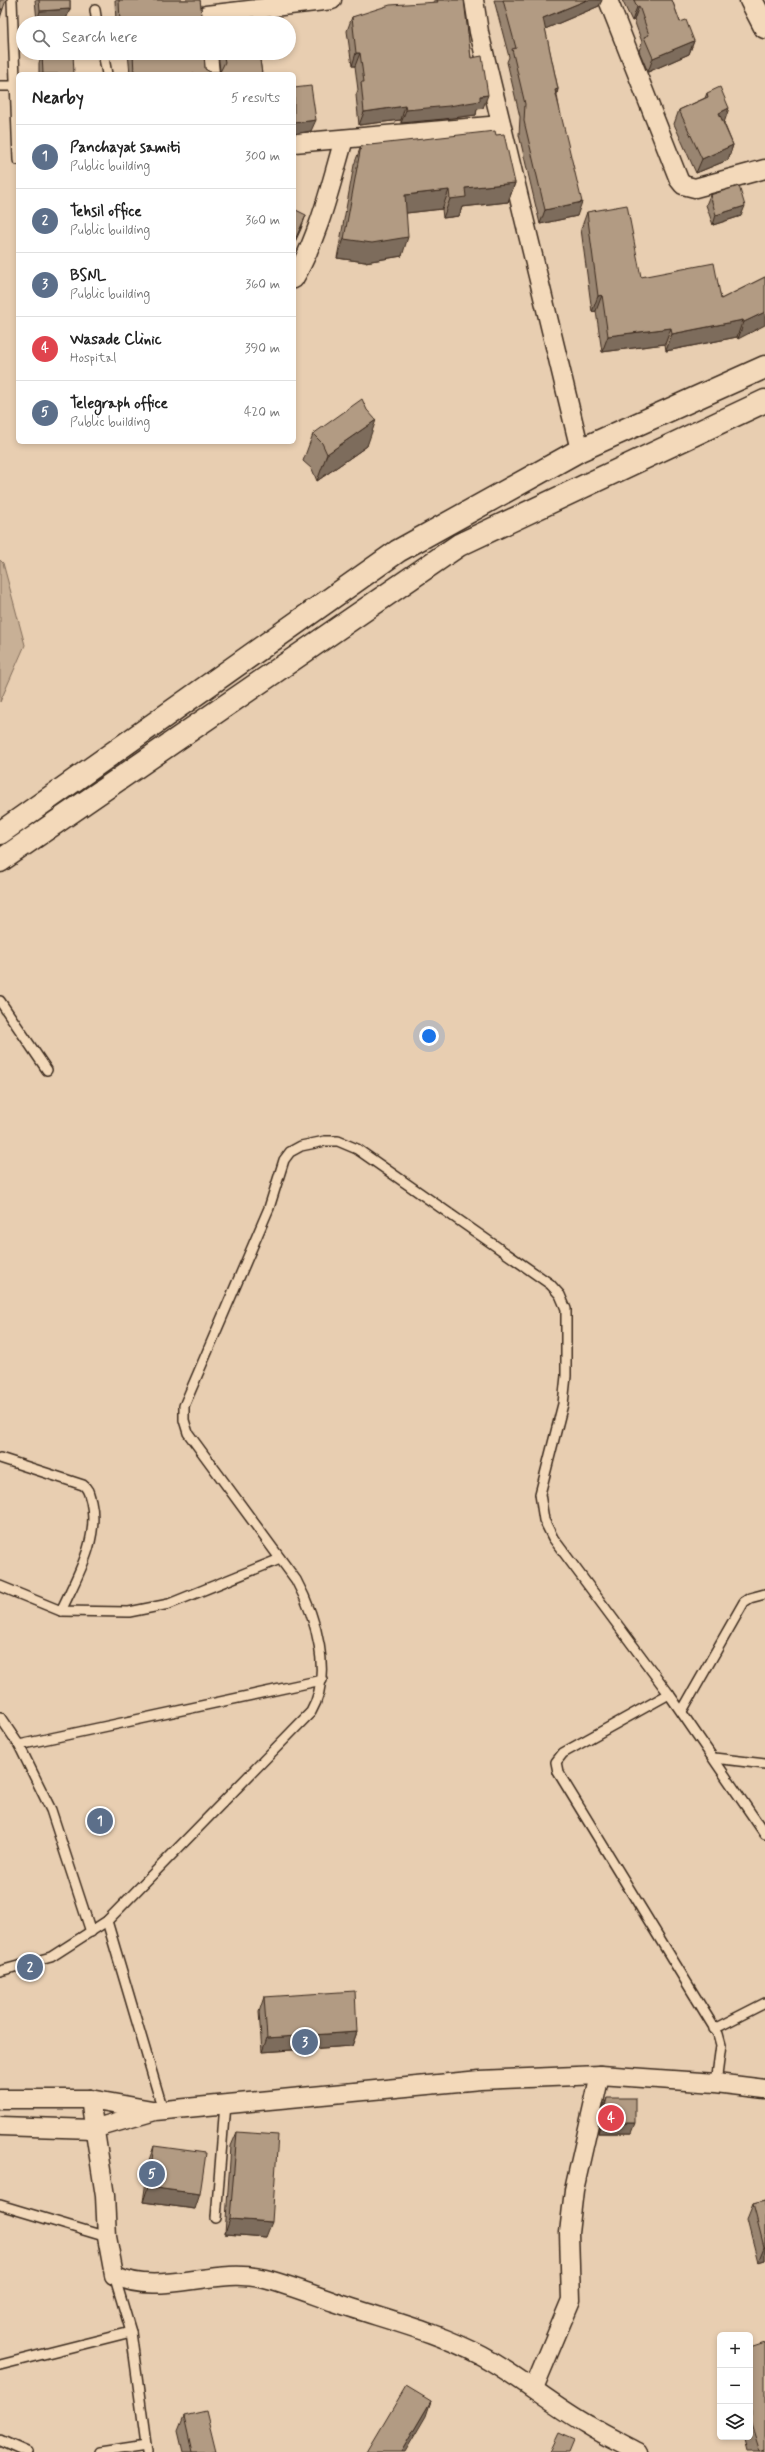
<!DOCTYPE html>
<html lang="en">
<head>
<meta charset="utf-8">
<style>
	body { margin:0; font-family:Mynerve,sans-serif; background:#f2f2f2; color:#222 }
	.controls { position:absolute; right:12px; bottom:12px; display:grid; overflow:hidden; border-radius:6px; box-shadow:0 2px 6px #0003 }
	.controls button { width:36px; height:36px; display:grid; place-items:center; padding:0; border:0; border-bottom:1px solid #e0e0e0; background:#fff; color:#222; font:20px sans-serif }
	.you { position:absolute; left:429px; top:1036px; width:14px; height:14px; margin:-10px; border:3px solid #fff; border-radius:50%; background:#1a73e8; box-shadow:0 0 0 6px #1a73e833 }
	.badge { display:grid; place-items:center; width:26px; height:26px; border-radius:50%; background:#d1495b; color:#fff; font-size:13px; font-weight:700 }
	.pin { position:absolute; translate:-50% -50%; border:2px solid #fff; box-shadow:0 1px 4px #0006 }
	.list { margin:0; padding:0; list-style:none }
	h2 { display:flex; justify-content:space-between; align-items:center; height:52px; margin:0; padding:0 16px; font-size:17px }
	h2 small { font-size:13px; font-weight:400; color:#767676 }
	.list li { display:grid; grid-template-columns:26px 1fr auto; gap:12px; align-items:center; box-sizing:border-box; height:64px; padding:0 16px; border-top:1px solid #e0e0e0 }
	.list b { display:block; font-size:15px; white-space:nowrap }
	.list p { margin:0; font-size:13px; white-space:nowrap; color:#767676 }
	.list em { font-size:13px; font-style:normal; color:#767676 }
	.icon { flex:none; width:22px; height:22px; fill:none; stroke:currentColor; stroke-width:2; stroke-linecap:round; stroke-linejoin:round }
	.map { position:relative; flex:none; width:765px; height:2452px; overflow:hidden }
	.search { position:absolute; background:#fff; box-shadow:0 2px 6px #0003; left:16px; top:16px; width:280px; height:44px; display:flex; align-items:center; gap:10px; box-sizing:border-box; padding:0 14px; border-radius:22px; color:#767676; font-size:15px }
	.panel { position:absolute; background:#fff; box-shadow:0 2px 6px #0003; left:16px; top:72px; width:280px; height:372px; border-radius:6px }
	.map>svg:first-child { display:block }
</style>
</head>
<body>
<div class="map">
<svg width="765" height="2452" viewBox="0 0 765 2452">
	<rect width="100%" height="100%" fill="#e8ceb1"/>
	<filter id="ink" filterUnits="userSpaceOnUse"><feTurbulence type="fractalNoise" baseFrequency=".025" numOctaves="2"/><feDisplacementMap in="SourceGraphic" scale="8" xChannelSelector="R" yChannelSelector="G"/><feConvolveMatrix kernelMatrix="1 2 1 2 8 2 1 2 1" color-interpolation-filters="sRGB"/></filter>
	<g filter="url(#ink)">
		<polygon fill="#c8b096" stroke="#826d5a" points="0,560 3,563 25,645 0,702"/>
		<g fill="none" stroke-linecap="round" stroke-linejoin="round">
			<g stroke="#3b2a1e" stroke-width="12">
				<g id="service">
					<polyline points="12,0 18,160"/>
					<polyline points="95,10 97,23"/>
					<polyline points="103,53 107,74"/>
					<polyline points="0,86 15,86"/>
					<polyline points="0,1001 47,1070"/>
					<path d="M 0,1458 L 83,1485 C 89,1489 89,1495 91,1501 C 100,1540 76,1578 61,1611"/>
					<polyline points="0,1586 61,1611 129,1612 169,1604 280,1559"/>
					<polyline points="682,1711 744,1602 750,1598 765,1594"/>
					<polyline points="0,1717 19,1745 51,1810 91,1932"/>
					<polyline points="19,1745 322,1680"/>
					<polyline points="714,1758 765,1764"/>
					<polyline points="107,1921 163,2110"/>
					<path d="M 0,1971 L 51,1957 L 107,1921 L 311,1712 C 333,1674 316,1617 296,1580 L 188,1433 L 184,1420 L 184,1406 L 269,1208 L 284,1160 L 290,1152 L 301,1146 L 325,1141 L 338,1141 L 357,1149 L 550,1284 L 560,1295 L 566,1309 L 566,1376 L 563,1404 L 540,1494 L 544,1520 L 553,1538 L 669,1694"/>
					<polyline points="714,2029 765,2003"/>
					<polyline points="716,2083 721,2045 718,2034 558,1772 556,1762 563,1753 669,1694 765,1834"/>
					<polyline points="0,2205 107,2237"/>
					<polyline points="216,2218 225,2104"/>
					<polyline points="114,2275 131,2332 147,2452"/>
					<polyline points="0,2365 131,2332"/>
					<polyline points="0,2440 27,2452"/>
					<polyline points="100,2452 146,2445"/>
				</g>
			</g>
			<g stroke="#3b2a1e" stroke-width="21">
				<g id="minor">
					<polyline points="474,0 479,32 580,450"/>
					<polyline points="608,0 679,180 683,185 695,188 765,169"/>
					<polyline points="206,15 332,0"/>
					<polyline points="208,53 210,74"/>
					<polyline points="294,143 501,125"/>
					<path d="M 294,279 C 319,236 330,187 344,139"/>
					<polyline points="0,2099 90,2099 152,2110"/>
					<path d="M 90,2099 L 105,2196 L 107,2237 L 114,2275 C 160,2298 214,2266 265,2279 C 289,2285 311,2294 334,2302 C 383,2319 436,2331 482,2356 C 519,2376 551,2404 588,2425 C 604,2435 621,2443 638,2452"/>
					<polyline points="0,2126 93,2129 155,2111 480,2080 600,2075 716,2083 765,2089"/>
					<polyline points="534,2388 571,2300 569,2233 574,2190 600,2075"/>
				</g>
			</g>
			<g stroke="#3b2a1e" stroke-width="25">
				<polyline id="tertiary" points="751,0 765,27"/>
			</g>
			<g stroke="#3b2a1e" stroke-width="25">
				<g id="trunk">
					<polyline points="0,833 398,551 580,450 765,367"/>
					<polyline points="0,861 459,545 765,401"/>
				</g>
			</g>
			<use href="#service" stroke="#f3d9ba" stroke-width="9"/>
			<use href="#minor" stroke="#f3d9ba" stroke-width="18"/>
			<use href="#tertiary" stroke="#f3d9ba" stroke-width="22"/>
			<use href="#trunk" stroke="#f3d9ba" stroke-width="22"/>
		</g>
		<g fill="#998571" stroke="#3b2a1e">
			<polygon points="35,0 70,0 70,9 66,19 37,21"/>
			<polygon points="115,0 200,0 203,23 116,23"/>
			<polygon points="434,0 464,0 471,58 483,108 477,109 476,115 444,119 401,123 401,120 359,125 356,95 358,90 355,66 352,66 347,31 352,17 434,2"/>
			<polygon points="494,0 602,0 599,6 545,29 558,89 557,95 577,216 540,224 519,135 520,117 507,62 509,57"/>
			<polygon points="622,0 672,0 680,22 694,41 689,54 648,72 639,51 642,42 634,20 632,21"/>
			<polygon points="42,53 74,74 39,74 39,63"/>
			<polygon points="128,53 204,53 205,69 210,72 220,72 220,71 218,53 259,53 262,74 130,74"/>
			<polygon points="707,93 724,123 733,145 728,160 696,173 674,124 679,110 705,98"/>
			<polygon points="496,135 515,183 508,202 462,207 459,216 443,218 442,209 406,213 402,256 365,262 337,258 354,165 361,146"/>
			<polygon points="710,195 741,216 713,225 706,205"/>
			<polygon points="587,212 641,277 721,299 765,277 738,339 737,337 666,351 665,344 602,352 596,311 592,312 581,229"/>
			<polygon points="367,410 367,446 317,481 312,469 303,461 313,434"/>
			<polygon points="264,1997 357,2032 352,2046 262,2052 259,2012"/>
			<polygon points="607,2098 631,2133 598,2133 603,2108"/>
			<polygon points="237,2132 266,2237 225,2234 231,2146"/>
			<polygon points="154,2146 195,2209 143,2202 149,2160"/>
			<polygon points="765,2201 765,2260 758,2262 747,2219 753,2204"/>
			<polygon points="750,2348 765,2452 747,2452 743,2437 750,2437"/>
			<polygon points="184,2416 216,2452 183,2452 178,2431"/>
		</g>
		<g fill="#7d6c5c" stroke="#3b2a1e">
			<polygon points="587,0 602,0 599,6 538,32 543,18"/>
			<polygon points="639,6 634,20 632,21 637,7"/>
			<polygon points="0,9 3,9 0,18"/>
			<polygon points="70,9 66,19 37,21 40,11"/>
			<polygon points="131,21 131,23 120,23 120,22"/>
			<polygon points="694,41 689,54 648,72 653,58"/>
			<polygon points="356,53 360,53 355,66 352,66"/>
			<polygon points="558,89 553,103 555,90"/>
			<polygon points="488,95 483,108 477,109 476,115 444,119 401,123 406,110"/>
			<polygon points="405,106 401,120 359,125 364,112"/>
			<polygon points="729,108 724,123 713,127 719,113"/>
			<polygon points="316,120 311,131 294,134 294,123"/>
			<polygon points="733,145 728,160 696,173 702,159"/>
			<polygon points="515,183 508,202 462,207 459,216 443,218 450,199 465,188"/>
			<polygon points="449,190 442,209 398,214 405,195"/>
			<polygon points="582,202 577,216 540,224 545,210"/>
			<polygon points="745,206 741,216 713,225 716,215"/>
			<polygon points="306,215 301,229 294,244 295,240"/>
			<polygon points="408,237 402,256 365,262 337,258 344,239"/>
			<polygon points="602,295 596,311 592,312 598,296"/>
			<polygon points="765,312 765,325 738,339 744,322"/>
			<polygon points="743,320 737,337 666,351 672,334"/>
			<polygon points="671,328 665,344 602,352 608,336"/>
			<polygon points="376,420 367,446 317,481 327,454"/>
			<polygon points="357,2032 352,2046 262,2052 267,2038"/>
			<polygon points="601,2123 635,2123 631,2133 598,2133"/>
			<polygon points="148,2187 200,2194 195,2209 143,2202"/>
			<polygon points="230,2219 272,2222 266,2237 225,2234"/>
			<polygon points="764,2247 765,2247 765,2260 758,2262"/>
			<polygon points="431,2401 426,2416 405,2452 401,2452"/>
		</g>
		<g fill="#b29b83" stroke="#3b2a1e">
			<polygon points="0,0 6,0 3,9 0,9"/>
			<polygon points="39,0 70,0 70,9 40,11"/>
			<polygon points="119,0 200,0 203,23 132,23 131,21 120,22"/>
			<polygon points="437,0 464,0 471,58 482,56 488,95 480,96 480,101 449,106 406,110 405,106 364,112 361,82 364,82 360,53 356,53 352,17 390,5 438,2"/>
			<polygon points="503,0 587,0 543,18 558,89 555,90 582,202 545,210 524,121 525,104 512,49 516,48"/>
			<polygon points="634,0 672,0 680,22 686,20 694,41 653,58 644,37 649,35 639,6 637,7"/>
			<polygon points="254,17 254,23 217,23"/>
			<polygon points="42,53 73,53 74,74 43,74"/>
			<polygon points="133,53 204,53 205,69 210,72 220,72 225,62 223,53 259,53 262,74 134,74"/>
			<polygon points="311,86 316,120 294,123 294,88"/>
			<polygon points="720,87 729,108 719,113 733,145 702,159 679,110 708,97 707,93"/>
			<polygon points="495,131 496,135 504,134 515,183 465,188 466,197 450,199 449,190 405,195 408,237 372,243 344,239 361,146"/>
			<polygon points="739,186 745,206 716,215 710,195"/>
			<polygon points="627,205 641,277 714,263 721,299 765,277 765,312 744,322 743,320 672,334 671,328 608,336 602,295 598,296 587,212"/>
			<polygon points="294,209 306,215 295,240 294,239"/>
			<polygon points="362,399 367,410 376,420 327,454 322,443 313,434"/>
			<polygon points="355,1991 357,2032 267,2038 264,1997"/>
			<polygon points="607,2098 635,2098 635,2123 601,2123"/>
			<polygon points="237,2132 278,2135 272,2222 230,2219"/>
			<polygon points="154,2146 206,2153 200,2194 148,2187"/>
			<polygon points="765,2201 765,2247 764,2247 753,2204"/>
			<polygon points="765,2343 765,2450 760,2452 750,2420 750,2348"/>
			<polygon points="406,2386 431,2401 401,2452 367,2452"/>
			<polygon points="206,2411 216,2452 192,2452 184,2416"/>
			<polygon points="558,2433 574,2440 569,2452 549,2452"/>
		</g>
	</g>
</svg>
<div class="controls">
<button>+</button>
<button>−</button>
<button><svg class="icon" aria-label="layers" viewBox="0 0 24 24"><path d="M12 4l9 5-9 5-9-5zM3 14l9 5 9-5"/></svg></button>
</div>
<div class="you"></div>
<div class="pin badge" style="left:100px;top:1821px;background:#5c6f8a">1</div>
<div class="pin badge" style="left:30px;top:1967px;background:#5c6f8a">2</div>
<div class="pin badge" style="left:305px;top:2042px;background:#5c6f8a">3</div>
<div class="pin badge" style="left:611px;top:2118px;background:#e0444e">4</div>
<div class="pin badge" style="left:152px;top:2174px;background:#5c6f8a">5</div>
<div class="search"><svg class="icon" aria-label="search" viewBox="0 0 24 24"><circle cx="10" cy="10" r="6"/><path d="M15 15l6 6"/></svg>Search here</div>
<section class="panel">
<h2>Nearby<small>5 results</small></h2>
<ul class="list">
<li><span class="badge" style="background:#5c6f8a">1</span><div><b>Panchayat samiti</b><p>Public building</p></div><em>300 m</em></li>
<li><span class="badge" style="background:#5c6f8a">2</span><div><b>Tehsil office</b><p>Public building</p></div><em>360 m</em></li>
<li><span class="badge" style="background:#5c6f8a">3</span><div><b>BSNL</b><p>Public building</p></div><em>360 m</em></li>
<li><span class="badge" style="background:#e0444e">4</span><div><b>Wasade Clinic</b><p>Hospital</p></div><em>390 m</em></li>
<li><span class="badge" style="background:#5c6f8a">5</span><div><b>Telegraph office</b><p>Public building</p></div><em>420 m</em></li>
</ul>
</section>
</div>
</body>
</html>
